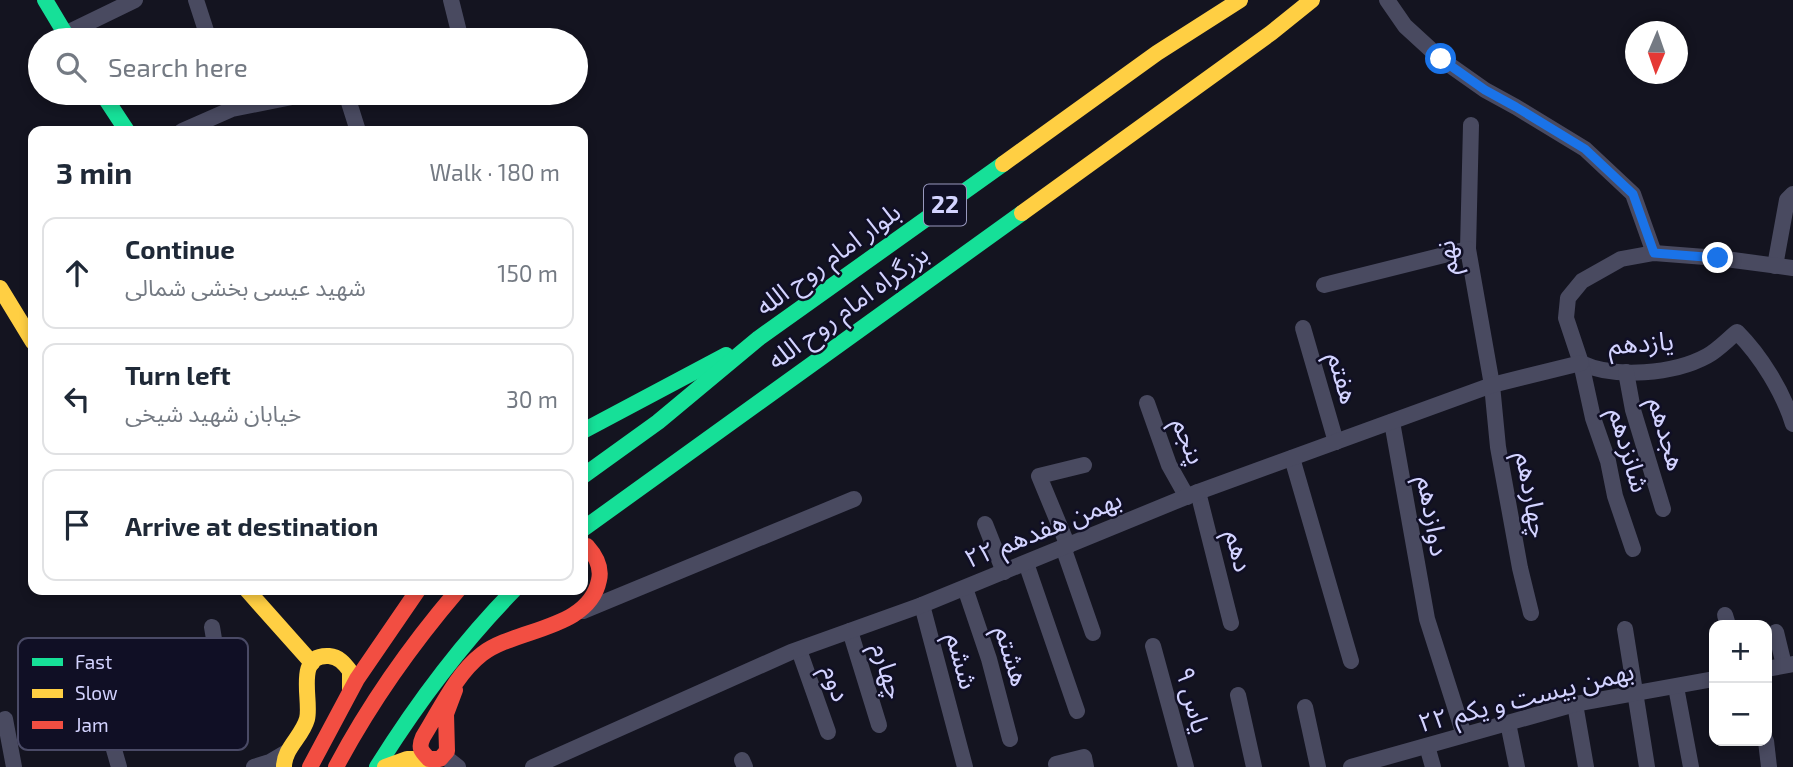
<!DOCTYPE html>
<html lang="en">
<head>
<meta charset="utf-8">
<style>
	body { margin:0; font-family:"Exo 2","Noto Sans Arabic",sans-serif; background:#f2f2f3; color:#1f2937 }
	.controls { position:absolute; right:21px; bottom:21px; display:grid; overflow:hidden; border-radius:14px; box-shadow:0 4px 10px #0003 }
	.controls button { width:63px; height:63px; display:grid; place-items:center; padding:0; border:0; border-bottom:2px solid #e0e1e3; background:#fff; color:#1f2937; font:35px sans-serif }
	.compass { position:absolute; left:1625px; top:21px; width:63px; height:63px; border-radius:50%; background:#fff; box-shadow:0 4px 10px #0003; rotate:182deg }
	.stop { position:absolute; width:21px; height:21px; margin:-16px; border:5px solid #1a73e8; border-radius:50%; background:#fff }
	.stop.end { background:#1a73e8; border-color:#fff; box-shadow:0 2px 7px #0008 }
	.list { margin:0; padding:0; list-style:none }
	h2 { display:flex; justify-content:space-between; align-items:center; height:91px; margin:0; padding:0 28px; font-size:30px }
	h2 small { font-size:23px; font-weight:400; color:#747a83 }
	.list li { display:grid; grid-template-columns:46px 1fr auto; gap:21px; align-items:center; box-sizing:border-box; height:112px; margin:0 14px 14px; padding:0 14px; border:2px solid #e0e1e3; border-radius:14px }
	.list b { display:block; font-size:26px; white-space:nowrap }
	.list p { margin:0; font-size:23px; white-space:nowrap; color:#747a83 }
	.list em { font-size:23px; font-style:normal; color:#747a83 }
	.icon { flex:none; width:38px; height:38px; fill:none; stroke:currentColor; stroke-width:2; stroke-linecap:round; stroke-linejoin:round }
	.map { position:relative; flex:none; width:1793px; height:767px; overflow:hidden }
	.search { position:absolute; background:#fff; box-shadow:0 4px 10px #0003; left:28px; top:28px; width:560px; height:77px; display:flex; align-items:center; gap:18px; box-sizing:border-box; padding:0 24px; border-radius:38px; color:#747a83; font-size:26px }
	.panel { position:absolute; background:#fff; box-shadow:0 4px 10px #0003; left:28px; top:126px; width:560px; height:469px; border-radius:14px }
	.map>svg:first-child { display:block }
</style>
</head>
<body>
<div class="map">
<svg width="1793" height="767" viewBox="0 0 1793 767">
	<rect width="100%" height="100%" fill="#141420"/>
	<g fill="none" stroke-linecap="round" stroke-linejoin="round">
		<g stroke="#494a60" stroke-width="16">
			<polyline points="196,0 209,40"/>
			<polyline points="451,0 461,40"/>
			<polyline points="1387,0 1405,26 1441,59 1485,90 1516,107 1585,149 1633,194 1654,253"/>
			<polyline points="65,34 135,0"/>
			<polyline points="346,93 358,131"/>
			<polyline points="1471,125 1468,249 1492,385 1498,447 1520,568 1531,613"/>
			<polyline points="182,131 232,109 312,93"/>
			<polyline points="1775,266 1787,200 1793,194"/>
			<polyline points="1324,285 1468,249"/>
			<polyline points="1303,328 1336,442"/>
			<path d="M 1581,363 C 1615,379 1674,374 1707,356 C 1718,350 1727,340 1737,332 C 1761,356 1783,392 1793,424"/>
			<polyline points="1626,372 1633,410 1663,509"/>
			<polyline points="1147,403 1169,465 1187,497"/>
			<polyline points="1392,422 1427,619 1464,735"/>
			<polyline points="1292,458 1351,661"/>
			<polyline points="1198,492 1231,623"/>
			<polyline points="985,524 1004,572"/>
			<polyline points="1068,546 1039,476 1084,465"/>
			<polyline points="1063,547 1093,633"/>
			<polyline points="1633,549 1615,496 1608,461 1593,418 1581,363 1566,318 1568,298 1582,281 1621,259 1654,253 1718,258 1793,268"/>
			<polyline points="1026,563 1077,711"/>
			<polyline points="965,588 989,659 1010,739"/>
			<polyline points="922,605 965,767"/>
			<polyline points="583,611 854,499"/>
			<polyline points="1725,615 1728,625"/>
			<polyline points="1625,629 1647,767"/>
			<polyline points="850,631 879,725"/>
			<polyline points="1776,632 1784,665"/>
			<polyline points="1153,646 1186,767"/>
			<polyline points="799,650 828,732"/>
			<polyline points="1767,669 1793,664"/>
			<polyline points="1676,687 1691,767"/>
			<polyline points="1238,695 1254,767"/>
			<polyline points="1575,704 1586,767"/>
			<polyline points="1305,707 1318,767"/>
			<polyline points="5,719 14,767"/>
			<polyline points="1508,723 1517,767"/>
			<polyline points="1766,741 1769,767"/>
			<polyline points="1427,746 1433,767"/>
			<polyline points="444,756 458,767"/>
			<polyline points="742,760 745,767"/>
			<polyline points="1056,764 1084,757 1086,767"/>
			<polyline points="119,767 105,718 238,686 216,651 212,627"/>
			<polyline points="254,767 270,762 287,752"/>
			<polyline points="533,767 791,652 922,605 1198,492 1492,385 1581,363"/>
			<polyline points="1351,767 1575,704 1714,679"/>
		</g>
		<g stroke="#16e098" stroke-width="16">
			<polyline points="45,0 69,40"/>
			<polyline points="102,93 127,131"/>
			<polyline points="583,431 726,355"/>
			<polyline points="583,476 658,422 759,338 1003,164"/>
			<polyline points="583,529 1022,213"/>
			<path d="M 377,767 C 417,703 461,644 514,590"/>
		</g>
		<g stroke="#ffcf43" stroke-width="16">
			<polyline points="1003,164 1157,53 1240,0"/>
			<polyline points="1022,213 1271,33 1312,0"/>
			<polyline points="0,288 33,342"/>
			<polyline points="247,590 312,663"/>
			<path d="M 284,767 C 284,748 302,737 307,719 C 312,701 294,654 329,656 C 339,657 344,663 350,671 L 350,690"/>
			<polyline points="385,767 407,759 429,759"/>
		</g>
		<g stroke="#f24e42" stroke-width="16">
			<path d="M 455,690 L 446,714 L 447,751 L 440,759 L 429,759 C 421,751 418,748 423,737 C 440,710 456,674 482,654 C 516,628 589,630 599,580 C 602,567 596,556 587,546"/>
			<polyline points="310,767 357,679 418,590"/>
			<path d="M 336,767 C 370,703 411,645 458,590"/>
		</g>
	</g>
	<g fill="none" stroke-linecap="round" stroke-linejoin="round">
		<polyline stroke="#1a73e8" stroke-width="9" points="1441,59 1485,90 1516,107 1585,149 1633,194 1654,253 1718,258"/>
	</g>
	<g text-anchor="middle" stroke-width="5" stroke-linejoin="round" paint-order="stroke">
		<rect fill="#100f25" stroke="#9898be" stroke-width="2" x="924" y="184.5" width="42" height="41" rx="5"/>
		<g font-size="24" font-weight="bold" fill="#d3d3ff">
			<text x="945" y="213">22</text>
		</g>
		<g font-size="26" fill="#d3d3ff" stroke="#100f25">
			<text transform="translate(1447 258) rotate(-96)" y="9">نهم</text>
			<text transform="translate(828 259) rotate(-36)" y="9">بلوار امام روح الله</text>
			<text transform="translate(848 307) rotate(-36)" y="9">بزرگراه امام روح الله</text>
			<text transform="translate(1641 343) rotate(-4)" y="9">یازدهم</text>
			<text transform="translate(1343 378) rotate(74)" y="9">هفتم</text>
			<text transform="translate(1667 434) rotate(74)" y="9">هجدهم</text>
			<text transform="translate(1189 441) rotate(68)" y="9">پنجم</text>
			<text transform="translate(1629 450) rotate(74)" y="9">شانزدهم</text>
			<text transform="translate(1532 495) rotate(80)" y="9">چهاردهم</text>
			<text transform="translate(1433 516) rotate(80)" y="9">دوازدهم</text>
			<text transform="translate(1043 529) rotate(-22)" y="9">۲۲ بهمن هفدهم</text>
			<text transform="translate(1239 551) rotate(76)" y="9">دهم</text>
			<text transform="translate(1012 656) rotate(73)" y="9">هشتم</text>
			<text transform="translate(962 661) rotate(75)" y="9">ششم</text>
			<text transform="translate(888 671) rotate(73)" y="9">چهارم</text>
			<text transform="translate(836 683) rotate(70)" y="9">دوم</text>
			<text transform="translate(1526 697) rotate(-14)" y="9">۲۲ بهمن بیست و یکم</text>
			<text transform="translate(1193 700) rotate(75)" y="9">یاس ۹</text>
		</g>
	</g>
	<rect x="18" y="638" width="230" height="112" rx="10" fill="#100f25" stroke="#4a4a66" stroke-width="2"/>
	<rect x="32" y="658" width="31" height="8" fill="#16e098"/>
	<rect x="32" y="689" width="31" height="9" fill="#ffcf43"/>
	<rect x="32" y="721" width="31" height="8" fill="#f24e42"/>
	<g font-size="19" fill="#d3d3ff">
		<text x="75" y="669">Fast</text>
		<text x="75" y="700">Slow</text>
		<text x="75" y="732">Jam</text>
	</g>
</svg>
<div class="controls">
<button>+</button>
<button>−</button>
</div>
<svg class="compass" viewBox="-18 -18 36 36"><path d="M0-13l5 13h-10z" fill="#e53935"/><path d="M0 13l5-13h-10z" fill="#747a83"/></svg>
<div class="stop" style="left:1441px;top:59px"></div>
<div class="stop end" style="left:1718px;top:258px"></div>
<div class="search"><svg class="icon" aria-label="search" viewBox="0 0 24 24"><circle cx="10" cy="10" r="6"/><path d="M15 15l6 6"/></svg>Search here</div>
<section class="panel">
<h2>3 min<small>Walk · 180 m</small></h2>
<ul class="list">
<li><svg class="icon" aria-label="ahead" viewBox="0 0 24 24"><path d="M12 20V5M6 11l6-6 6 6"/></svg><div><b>Continue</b><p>شهید عیسی بخشی شمالی</p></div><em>150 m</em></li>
<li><svg class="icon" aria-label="left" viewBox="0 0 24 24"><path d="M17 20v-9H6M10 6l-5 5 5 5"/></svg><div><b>Turn left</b><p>خیابان شهید شیخی</p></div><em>30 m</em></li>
<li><svg class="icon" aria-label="arrive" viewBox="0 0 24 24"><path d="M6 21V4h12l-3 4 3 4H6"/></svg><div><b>Arrive at destination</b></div></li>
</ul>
</section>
</div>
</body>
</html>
